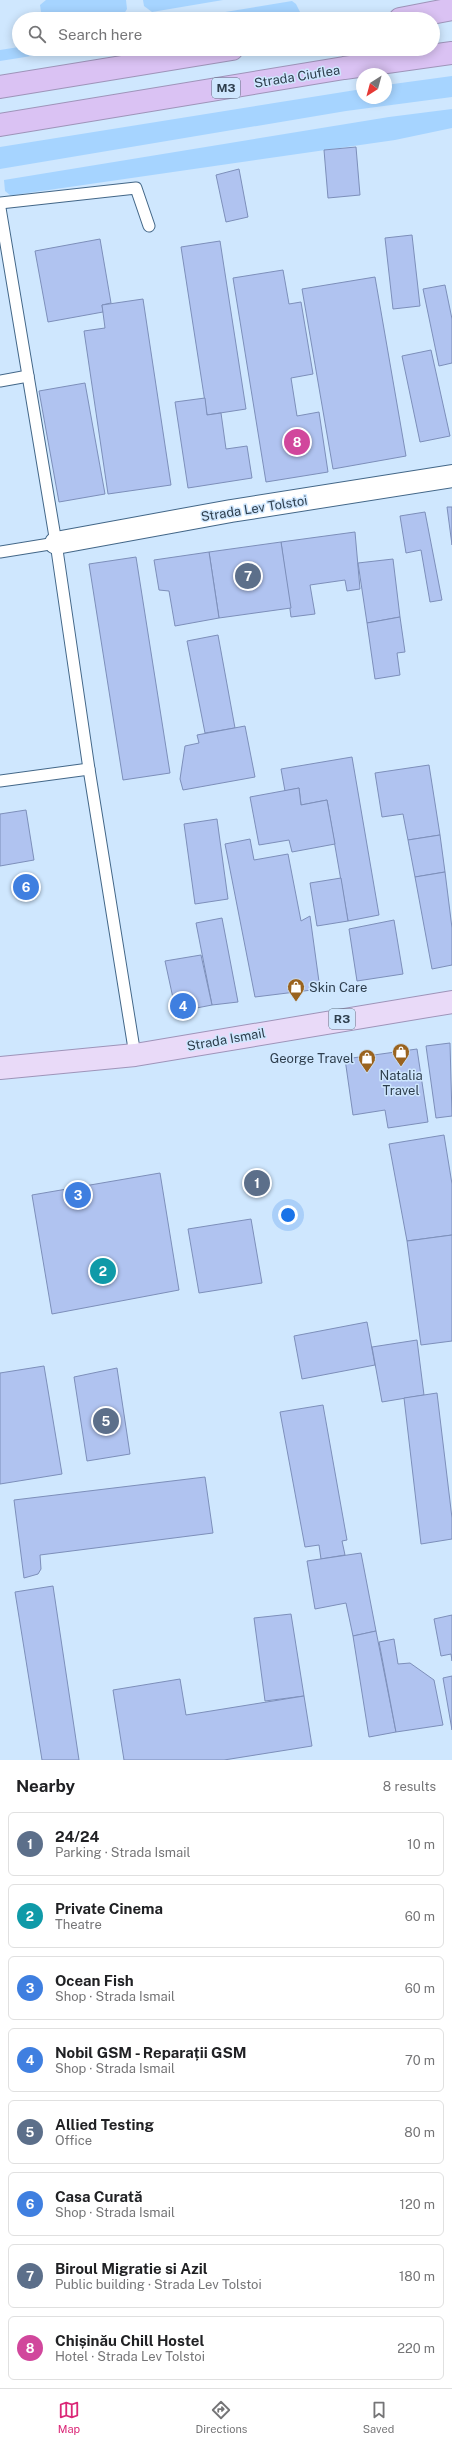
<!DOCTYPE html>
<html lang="en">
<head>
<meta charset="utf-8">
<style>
	body { margin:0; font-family:"Public Sans",sans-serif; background:#f6f6f6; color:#202124 }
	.compass { position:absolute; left:356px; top:68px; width:36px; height:36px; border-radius:50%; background:#fff; box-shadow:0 2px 10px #0003; rotate:216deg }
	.you { position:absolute; left:288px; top:1215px; width:14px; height:14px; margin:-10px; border:3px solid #fff; border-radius:50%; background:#1a73e8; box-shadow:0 0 0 6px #1a73e833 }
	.badge { display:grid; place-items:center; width:26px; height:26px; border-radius:50%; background:#db2777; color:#fff; font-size:13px; font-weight:700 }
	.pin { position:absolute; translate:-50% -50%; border:2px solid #fff; box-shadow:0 1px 4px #0006 }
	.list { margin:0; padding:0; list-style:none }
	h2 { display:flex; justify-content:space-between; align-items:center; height:52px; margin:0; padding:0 16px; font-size:17px }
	h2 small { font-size:13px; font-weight:400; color:#757577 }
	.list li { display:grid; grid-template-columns:26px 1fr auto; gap:12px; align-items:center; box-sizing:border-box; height:64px; margin:0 8px 8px; padding:0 8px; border:1px solid #e0e0e0; border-radius:6px }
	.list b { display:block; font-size:15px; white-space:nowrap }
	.list p { margin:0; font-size:13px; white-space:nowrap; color:#757577 }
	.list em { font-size:13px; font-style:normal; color:#757577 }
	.icon { flex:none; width:22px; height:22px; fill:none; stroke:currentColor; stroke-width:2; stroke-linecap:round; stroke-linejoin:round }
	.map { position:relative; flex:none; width:452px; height:1760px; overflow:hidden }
	.search { position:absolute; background:#fff; box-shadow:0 2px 10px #0003; left:12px; right:12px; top:12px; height:44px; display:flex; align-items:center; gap:10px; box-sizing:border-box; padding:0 14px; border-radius:22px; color:#757577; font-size:15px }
	.sheet { height:628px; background:#fff }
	nav { display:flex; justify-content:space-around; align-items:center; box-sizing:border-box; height:56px; border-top:1px solid #e0e0e0; background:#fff; font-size:11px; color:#757577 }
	nav a { display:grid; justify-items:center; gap:2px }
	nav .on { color:#db2777 }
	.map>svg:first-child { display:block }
</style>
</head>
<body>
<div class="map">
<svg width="452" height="1760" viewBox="0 0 452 1760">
	<rect width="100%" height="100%" fill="#cfe7fe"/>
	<g fill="#a6d4ff">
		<polygon points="46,0 126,0 127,9 122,17 109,19 42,19 40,5"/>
		<polygon points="143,0 223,0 152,12 144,6"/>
		<polygon points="292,1 296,4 300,12 258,19 182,19"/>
		<polygon points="19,47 19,49 75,49 0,61 0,50"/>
		<polygon points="452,76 452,97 346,111 0,169 0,147 362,89 362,98 386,98 386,85"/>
		<polygon points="452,109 452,128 395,140 14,195 10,195 5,191 4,180 389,117"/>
	</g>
	<g fill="#b0c3f0" stroke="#7d8fba">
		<polygon points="356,147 360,195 328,198 324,150"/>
		<polygon points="239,169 248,217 226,222 216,175"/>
		<polygon points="412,235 420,306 393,309 385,238"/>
		<polygon points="100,239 111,303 102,305 103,312 48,322 35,251"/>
		<polygon points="220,241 246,409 207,415 181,247"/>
		<polygon points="283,270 289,304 301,302 313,374 291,378 297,416 319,412 328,472 266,482 233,278"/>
		<polygon points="375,277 406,456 333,469 302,289"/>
		<polygon points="445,285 452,319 452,363 439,366 423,289"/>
		<polygon points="143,299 171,485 108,494 84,331 105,328 102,305"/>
		<polygon points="431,350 450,436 420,442 402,356"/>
		<polygon points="85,383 105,494 59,502 39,391"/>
		<polygon points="205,398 207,415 221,413 226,449 247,446 252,478 188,488 175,402"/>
		<polygon points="447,507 452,507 452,545"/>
		<polygon points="425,512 442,600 430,602 421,550 406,553 400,516"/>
		<polygon points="355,532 360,589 347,591 345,580 310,585 315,614 291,617 281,542"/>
		<polygon points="281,542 291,608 219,618 209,552"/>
		<polygon points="209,552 219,618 175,626 169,591 159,590 154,560"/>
		<polygon points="136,557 170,773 123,780 89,564"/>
		<polygon points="393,559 400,617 367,623 358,563"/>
		<polygon points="400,617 405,652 397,653 400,675 375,679 367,623"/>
		<polygon points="218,635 235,728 205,733 187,641"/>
		<polygon points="245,726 255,777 183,790 180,779 185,746 199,743 197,735"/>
		<polygon points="352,757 379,915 348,921 327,800 301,805 299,788 285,791 281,769"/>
		<polygon points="429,765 440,835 408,840 403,814 382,817 375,773"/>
		<polygon points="299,788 301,805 327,800 335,844 292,852 289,840 259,845 250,797"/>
		<polygon points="26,810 34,860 0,866 0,814"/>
		<polygon points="217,819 228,899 195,904 184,824"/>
		<polygon points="440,835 445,872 415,877 408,840"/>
		<polygon points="250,839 254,860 288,854 301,921 310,916 320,989 255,997 225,844"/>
		<polygon points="445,872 452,928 452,965 432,969 415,877"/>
		<polygon points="341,878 348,921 317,926 310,883"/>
		<polygon points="222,918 238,1002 212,1005 196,923"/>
		<polygon points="394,920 403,974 357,981 349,929"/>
		<polygon points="201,955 212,1005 176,1012 165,961"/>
		<polygon points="450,1043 452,1116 436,1118 426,1046"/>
		<polygon points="417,1049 428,1122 388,1128 385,1110 353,1115 345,1059"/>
		<polygon points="444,1135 452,1184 452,1235 407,1241 389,1144"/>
		<polygon points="160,1173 179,1290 52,1314 32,1195"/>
		<polygon points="251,1219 262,1283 199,1293 188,1229"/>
		<polygon points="452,1235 452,1341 421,1345 407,1241"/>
		<polygon points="367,1322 375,1365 302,1379 294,1336"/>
		<polygon points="417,1340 424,1395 382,1402 372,1347"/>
		<polygon points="44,1366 62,1474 0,1484 0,1373"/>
		<polygon points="117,1368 130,1454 87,1461 74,1377"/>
		<polygon points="437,1393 452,1518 452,1539 421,1544 404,1398"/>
		<polygon points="323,1405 347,1540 342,1541 345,1555 321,1559 319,1545 305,1547 280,1412"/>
		<polygon points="205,1477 213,1533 40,1555 41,1569 38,1574 24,1578 14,1500"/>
		<polygon points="361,1553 376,1631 353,1636 346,1603 315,1609 307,1561"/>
		<polygon points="53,1586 79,1760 42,1760 15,1592"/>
		<polygon points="291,1614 304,1696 265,1701 254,1618"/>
		<polygon points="452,1615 452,1661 451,1654 441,1656 434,1619"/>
		<polygon points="376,1631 396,1732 369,1737 353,1636"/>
		<polygon points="394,1639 398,1664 410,1663 434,1680 443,1725 396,1732 379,1642"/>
		<polygon points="452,1676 452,1730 443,1678"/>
		<polygon points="180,1679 186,1715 304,1696 312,1746 224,1760 124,1760 113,1690"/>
	</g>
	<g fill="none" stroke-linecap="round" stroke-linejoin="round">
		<g stroke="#436788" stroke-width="13">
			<g id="lane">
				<polyline points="0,203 136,188 149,226"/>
				<polyline points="0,208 56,543 89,769 135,1055"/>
				<polyline points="0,381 28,376"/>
				<polyline points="0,552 56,543"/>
				<polyline points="0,781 89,769"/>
			</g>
		</g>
		<g stroke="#436788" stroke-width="24">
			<polyline id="street" points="56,543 231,511 452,476"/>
		</g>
		<g stroke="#9e94b9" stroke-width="24">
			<polyline id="primary" points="0,1068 135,1055 452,1002"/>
		</g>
		<g stroke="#9e94b9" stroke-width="24">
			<g id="highway">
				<polyline points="400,19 452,9"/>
				<polyline points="0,87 232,49"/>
				<polyline points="0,125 344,68 452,53"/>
			</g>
		</g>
		<use href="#lane" stroke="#fff" stroke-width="11"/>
		<use href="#street" stroke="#fff" stroke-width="22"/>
		<use href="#primary" stroke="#e9daf8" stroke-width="22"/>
		<use href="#highway" stroke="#dac2f3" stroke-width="22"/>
	</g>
	<defs>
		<g id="shop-pin" transform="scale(0.9)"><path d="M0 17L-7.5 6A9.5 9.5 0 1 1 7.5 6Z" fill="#9a631e" stroke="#cfe7fe"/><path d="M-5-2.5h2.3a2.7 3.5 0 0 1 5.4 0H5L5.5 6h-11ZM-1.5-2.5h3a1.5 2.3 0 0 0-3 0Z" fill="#fff"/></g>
	</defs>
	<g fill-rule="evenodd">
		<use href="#shop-pin" x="296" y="987"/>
		<use href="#shop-pin" x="401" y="1052"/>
		<use href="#shop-pin" x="367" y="1058"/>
	</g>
	<g text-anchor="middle" stroke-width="3" stroke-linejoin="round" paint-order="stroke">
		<g fill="#cfe7fe" stroke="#5e7182" stroke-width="1">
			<rect x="212" y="78" width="28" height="20" rx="3"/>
			<rect x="329" y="1009" width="26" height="20" rx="3"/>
		</g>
		<g font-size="12" font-weight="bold" fill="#2e3e4d">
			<text x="226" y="92">M3</text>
			<text x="342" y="1023">R3</text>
		</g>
		<g font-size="13" fill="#2e3e4d" stroke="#cfe7fe">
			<text transform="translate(297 76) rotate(-9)" y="5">Strada Ciuflea</text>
			<text transform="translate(254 508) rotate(-9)" y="5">Strada Lev Tolstoi</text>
			<text transform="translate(226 1039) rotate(-10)" y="5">Strada Ismail</text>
		</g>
		<g font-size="13" fill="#2e3e4d" stroke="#cfe7fe" text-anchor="start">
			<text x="309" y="992">Skin Care</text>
			<text x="354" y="1063" text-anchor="end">George Travel</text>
			<text x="401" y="1080" text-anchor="middle">Natalia<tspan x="401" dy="15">Travel</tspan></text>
		</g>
	</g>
</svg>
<svg class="compass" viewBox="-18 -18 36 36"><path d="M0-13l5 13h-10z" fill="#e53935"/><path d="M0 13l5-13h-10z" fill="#757577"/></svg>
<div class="you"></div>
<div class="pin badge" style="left:257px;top:1183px;background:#5c6f8a">1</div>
<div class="pin badge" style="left:103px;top:1271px;background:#0f9aa8">2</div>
<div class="pin badge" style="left:78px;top:1195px;background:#3f7fe0">3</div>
<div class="pin badge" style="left:183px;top:1006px;background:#3f7fe0">4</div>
<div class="pin badge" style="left:106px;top:1421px;background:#5c6f8a">5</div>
<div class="pin badge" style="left:26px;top:887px;background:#3f7fe0">6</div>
<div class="pin badge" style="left:248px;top:576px;background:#5c6f8a">7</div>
<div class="pin badge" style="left:297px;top:442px;background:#d1479c">8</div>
<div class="search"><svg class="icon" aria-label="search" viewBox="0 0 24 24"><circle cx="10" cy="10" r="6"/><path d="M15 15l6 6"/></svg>Search here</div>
</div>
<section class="sheet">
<h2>Nearby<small>8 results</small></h2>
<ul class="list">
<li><span class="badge" style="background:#5c6f8a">1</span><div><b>24/24</b><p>Parking · Strada Ismail</p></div><em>10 m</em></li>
<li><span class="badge" style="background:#0f9aa8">2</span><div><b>Private Cinema</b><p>Theatre</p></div><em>60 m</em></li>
<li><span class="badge" style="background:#3f7fe0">3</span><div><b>Ocean Fish</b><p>Shop · Strada Ismail</p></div><em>60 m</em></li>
<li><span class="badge" style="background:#3f7fe0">4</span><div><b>Nobil GSM - Reparații GSM</b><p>Shop · Strada Ismail</p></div><em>70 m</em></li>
<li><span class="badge" style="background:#5c6f8a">5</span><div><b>Allied Testing</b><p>Office</p></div><em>80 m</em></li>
<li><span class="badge" style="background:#3f7fe0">6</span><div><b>Casa Curată</b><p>Shop · Strada Ismail</p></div><em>120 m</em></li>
<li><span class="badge" style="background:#5c6f8a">7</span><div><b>Biroul Migratie si Azil</b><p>Public building · Strada Lev Tolstoi</p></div><em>180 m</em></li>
<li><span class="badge" style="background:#d1479c">8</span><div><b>Chișinău Chill Hostel</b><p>Hotel · Strada Lev Tolstoi</p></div><em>220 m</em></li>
</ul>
</section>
<nav>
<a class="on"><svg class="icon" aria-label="map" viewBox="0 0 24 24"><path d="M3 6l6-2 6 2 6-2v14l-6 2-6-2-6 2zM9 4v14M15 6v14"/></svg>Map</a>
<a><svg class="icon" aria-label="directions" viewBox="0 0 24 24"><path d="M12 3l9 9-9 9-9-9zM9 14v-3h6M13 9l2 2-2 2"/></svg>Directions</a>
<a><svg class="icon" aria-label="saved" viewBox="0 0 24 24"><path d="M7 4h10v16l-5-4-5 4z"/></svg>Saved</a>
</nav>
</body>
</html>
